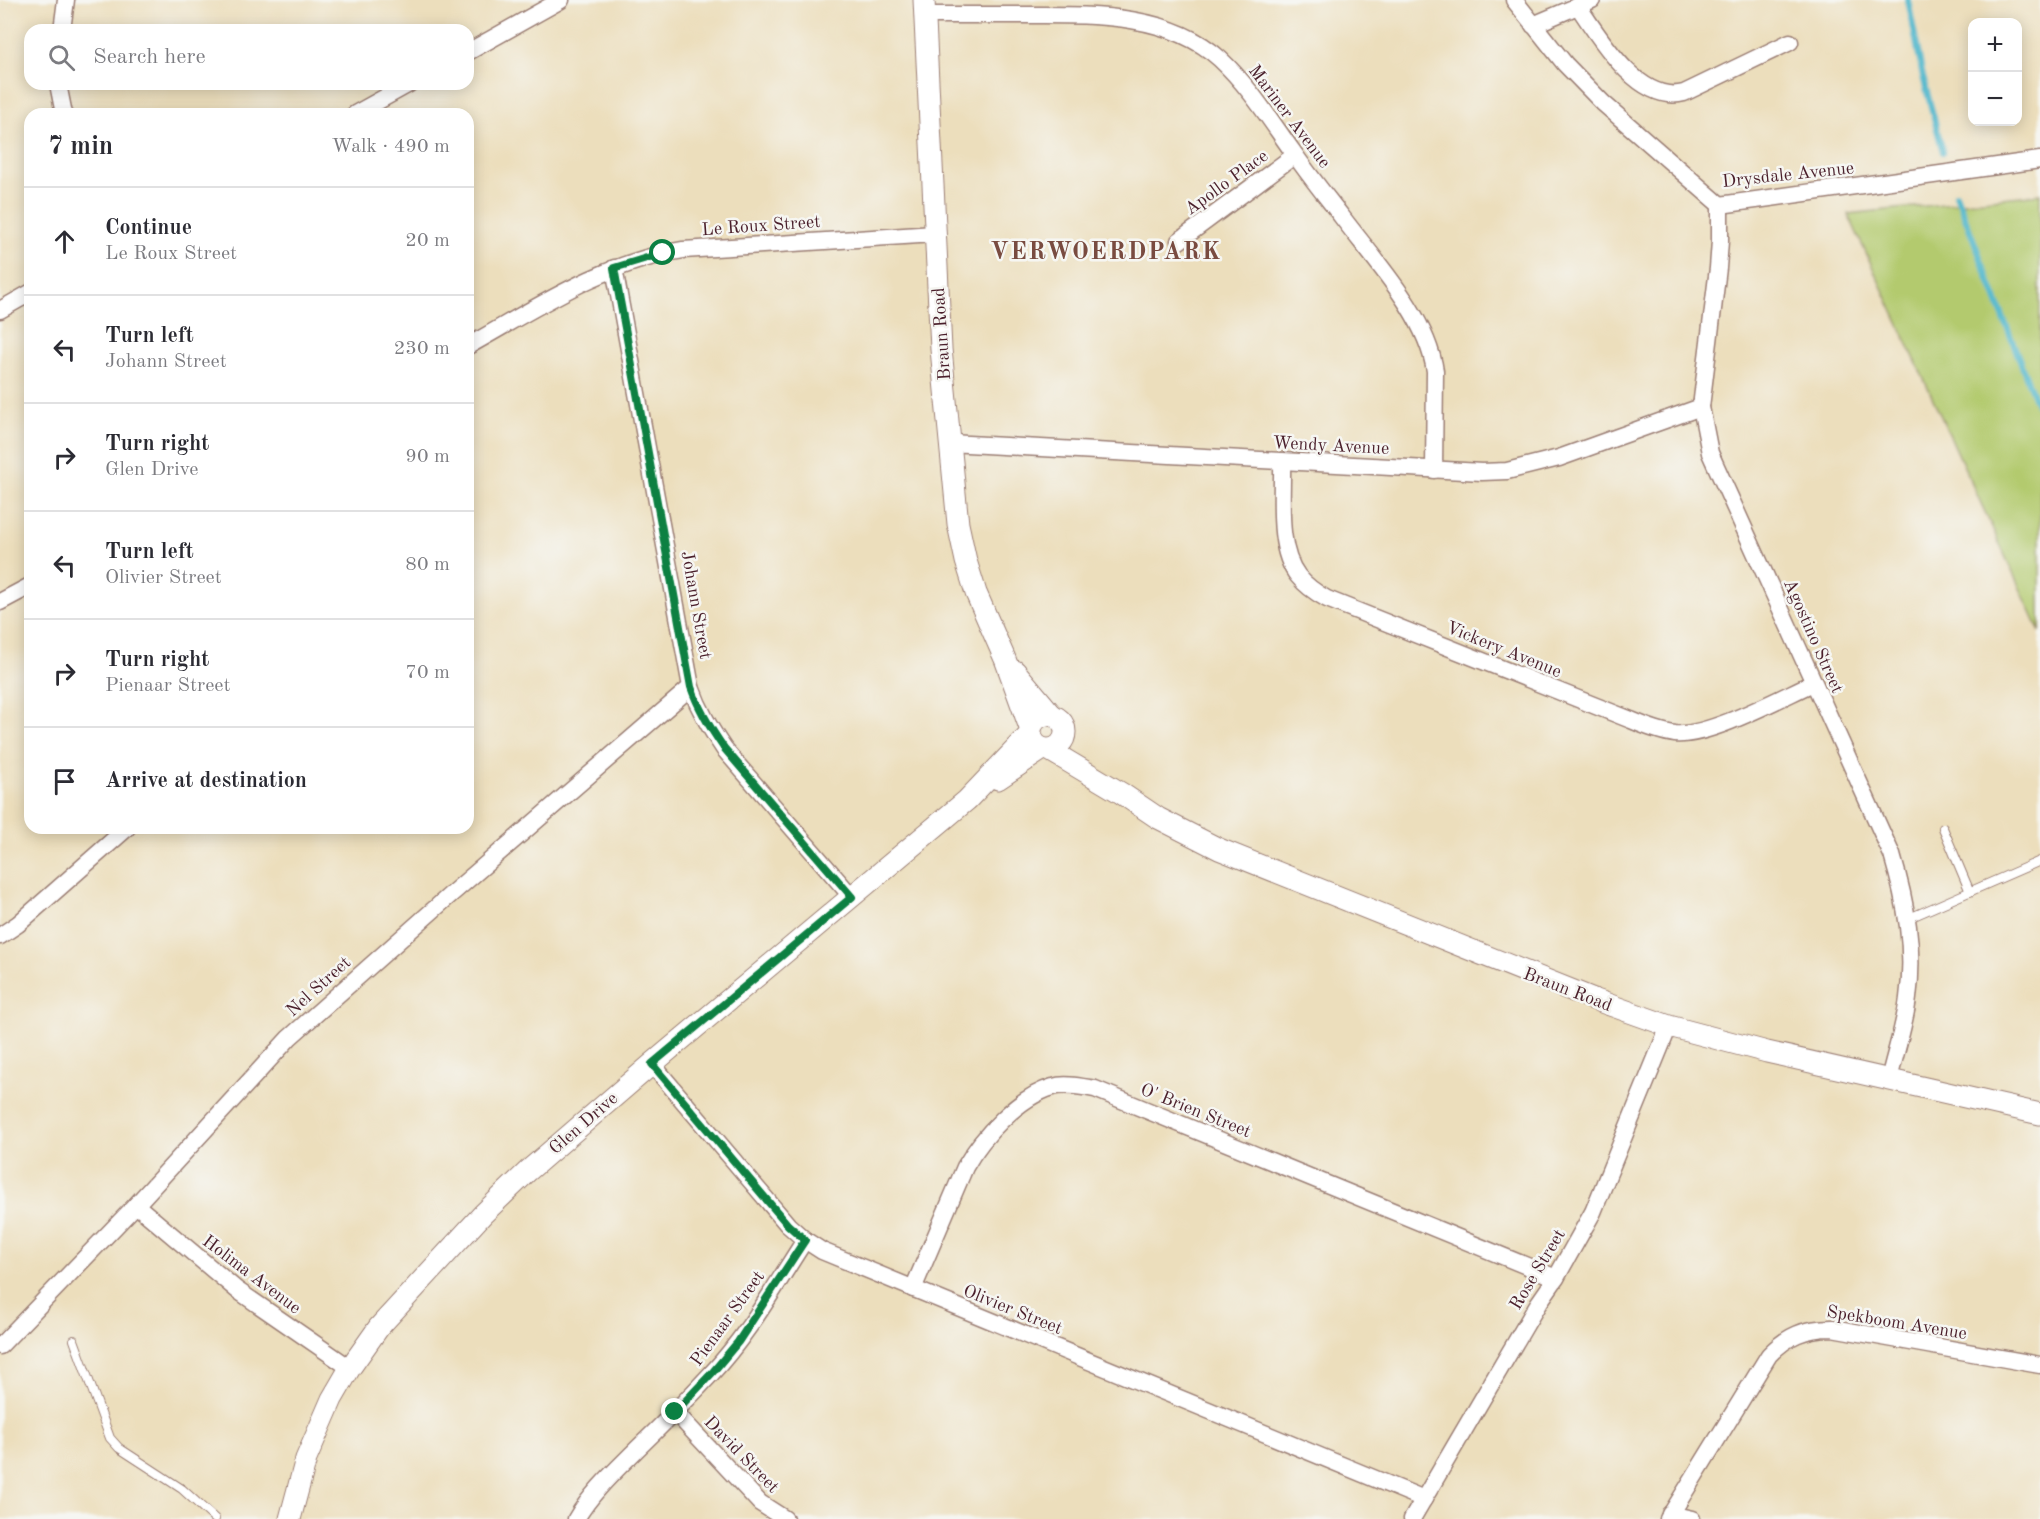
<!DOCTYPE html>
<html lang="en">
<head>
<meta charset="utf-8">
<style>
	body { margin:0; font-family:"Old Standard TT",serif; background:#f7f7f7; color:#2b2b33 }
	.controls { position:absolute; right:18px; top:18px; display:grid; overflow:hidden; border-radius:12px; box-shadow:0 3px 15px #0003 }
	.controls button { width:54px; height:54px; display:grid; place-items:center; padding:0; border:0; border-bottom:2px solid #e1e1e2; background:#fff; color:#2b2b33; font:30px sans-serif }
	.stop { position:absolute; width:18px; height:18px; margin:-14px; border:4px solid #0b8043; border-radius:50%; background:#fff }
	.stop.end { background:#0b8043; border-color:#fff; box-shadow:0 2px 6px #0008 }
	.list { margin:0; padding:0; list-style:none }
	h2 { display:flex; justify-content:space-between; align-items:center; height:78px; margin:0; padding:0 24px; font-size:26px }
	h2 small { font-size:20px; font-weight:400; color:#7c7c81 }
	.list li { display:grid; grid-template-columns:39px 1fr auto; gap:18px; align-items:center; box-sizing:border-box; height:108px; padding:0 24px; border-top:2px solid #e1e1e2 }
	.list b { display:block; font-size:22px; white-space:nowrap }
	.list p { margin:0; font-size:20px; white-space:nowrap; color:#7c7c81 }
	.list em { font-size:20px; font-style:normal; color:#7c7c81 }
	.icon { flex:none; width:33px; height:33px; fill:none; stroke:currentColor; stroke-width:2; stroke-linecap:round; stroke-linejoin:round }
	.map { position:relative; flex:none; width:2040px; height:1519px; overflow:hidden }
	.search { position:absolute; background:#fff; box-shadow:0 3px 15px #0003; left:24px; top:24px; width:450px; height:66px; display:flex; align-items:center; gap:15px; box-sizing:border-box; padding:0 21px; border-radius:18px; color:#7c7c81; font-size:22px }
	.panel { position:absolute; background:#fff; box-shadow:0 3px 15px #0003; left:24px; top:108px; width:450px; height:726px; border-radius:18px }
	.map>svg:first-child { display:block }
</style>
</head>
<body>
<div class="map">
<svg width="2040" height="1519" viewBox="0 0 2040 1519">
	<rect width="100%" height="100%" fill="#f6f6f2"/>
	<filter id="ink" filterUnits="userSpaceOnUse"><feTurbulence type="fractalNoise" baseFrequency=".0167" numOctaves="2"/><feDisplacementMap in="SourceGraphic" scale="12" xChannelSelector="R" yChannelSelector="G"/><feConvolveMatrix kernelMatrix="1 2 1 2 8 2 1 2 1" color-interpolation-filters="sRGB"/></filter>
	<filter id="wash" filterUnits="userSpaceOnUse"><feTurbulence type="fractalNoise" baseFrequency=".008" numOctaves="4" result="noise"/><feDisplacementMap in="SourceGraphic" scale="24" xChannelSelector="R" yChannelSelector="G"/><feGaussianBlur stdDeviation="1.35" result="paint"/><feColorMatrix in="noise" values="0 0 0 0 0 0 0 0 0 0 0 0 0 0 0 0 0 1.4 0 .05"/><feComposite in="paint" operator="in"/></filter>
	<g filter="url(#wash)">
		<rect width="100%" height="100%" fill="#ecdebc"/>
		<polygon fill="#b3ca6e" stroke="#7e744c" stroke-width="1.5" points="2040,194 2040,632 1848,214"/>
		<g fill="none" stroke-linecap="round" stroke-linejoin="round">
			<g stroke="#4db6cb" stroke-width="6">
				<polyline points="1908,0 1923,77 1943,152"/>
				<polyline points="1956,194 2040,413"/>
			</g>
		</g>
	</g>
	<g filter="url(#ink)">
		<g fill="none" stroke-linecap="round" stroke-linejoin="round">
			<g stroke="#9b7e74" stroke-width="10">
				<g id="service">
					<polyline points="1943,828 1970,892"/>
					<polyline points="1907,919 2040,861"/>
					<polyline points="74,1340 110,1438 119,1448 182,1489 215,1519"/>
				</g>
			</g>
			<g stroke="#9b7e74" stroke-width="19">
				<g id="minor">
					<polyline points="1514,0 1565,64 1603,103 1720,205 2040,160"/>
					<path d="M 1578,6 C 1599,37 1639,105 1684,93 L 1790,42"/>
					<path d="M 925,15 C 958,15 992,15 1025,15 C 1089,15 1169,12 1220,59 C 1249,86 1270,120 1293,152 C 1308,174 1325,195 1342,217 C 1375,261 1427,316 1435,371 L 1434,470"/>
					<polyline points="1533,25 1592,0"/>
					<polyline points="62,30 66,0"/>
					<polyline points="468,52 561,0"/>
					<polyline points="58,84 64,114"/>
					<polyline points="355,114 409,84"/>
					<path d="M 1720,205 L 1720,241 L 1718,268 L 1701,407 L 1710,453 L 1892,855 C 1906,902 1915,949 1908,998 C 1905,1025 1895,1053 1889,1080"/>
					<polyline points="1179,241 1295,155"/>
					<path d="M 614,268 L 691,687 C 699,710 710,728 724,749 L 852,897"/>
					<polyline points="0,310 30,293"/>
					<path d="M 468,346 C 536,308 604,262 683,250 L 935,234"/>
					<polyline points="949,443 1482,472 1507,471 1559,458 1701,407"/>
					<path d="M 1282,461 C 1283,496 1276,548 1298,576 C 1306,586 1316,593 1327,599 L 1631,720 C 1645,726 1660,732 1675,734 C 1709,737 1780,698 1813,683"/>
					<polyline points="0,602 30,586"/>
					<polyline points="0,936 18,924 127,828"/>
					<polyline points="652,1064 788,1225 805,1240 822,1251 1424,1499"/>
					<polyline points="136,1205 237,1290 350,1368"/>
					<path d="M 913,1289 L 965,1167 C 982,1137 1018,1097 1053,1087 C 1065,1083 1082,1087 1095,1089 L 1556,1278"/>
					<polyline points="0,1346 136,1205 289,1038 449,896 691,687"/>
					<polyline points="675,1412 760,1503 785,1519"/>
					<polyline points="1670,1514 1692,1519"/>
					<path d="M 576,1519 C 592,1492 614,1472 636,1450 C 661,1426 686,1401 710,1375 C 748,1335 775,1286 805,1240"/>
					<polyline points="1412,1519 1538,1304 1556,1278 1593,1212 1669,1026"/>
					<path d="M 1668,1519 L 1769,1355 C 1787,1336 1805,1328 1832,1328 L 2040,1365"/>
				</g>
			</g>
			<g stroke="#9b7e74" stroke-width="23">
				<g id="tertiary">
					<polyline points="924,0 941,349 958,524 966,561 976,593 1005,659 1030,728"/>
					<polyline points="1015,671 1052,715"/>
					<circle cx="1048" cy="732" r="17"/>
					<polyline points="1049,750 1121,793 1158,818 1219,849 1596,1000 1669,1026 1767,1052 2040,1114"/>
					<polyline points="998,779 1043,749"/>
					<polyline points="290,1519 306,1459 332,1399 350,1368 379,1327 483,1214 528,1171 652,1064 967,800 1030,734"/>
				</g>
			</g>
			<use href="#service" stroke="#fff" stroke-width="8"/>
			<use href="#minor" stroke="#fff" stroke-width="16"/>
			<use href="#tertiary" stroke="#fff" stroke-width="21"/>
		</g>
	</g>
	<g fill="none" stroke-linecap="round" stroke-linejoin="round" filter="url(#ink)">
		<path stroke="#0b8043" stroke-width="8" d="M 663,253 L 614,268 L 691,687 C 699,710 710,728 724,748 L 852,897 L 652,1064 L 788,1225 L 805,1240 L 738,1342 L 712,1373 L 675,1412"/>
	</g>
	<g text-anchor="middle" stroke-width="5" stroke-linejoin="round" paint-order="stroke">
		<g font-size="18" fill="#4a1f2b" stroke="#f6f6f2">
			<text transform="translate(1290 116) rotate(53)" y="6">Mariner Avenue</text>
			<text transform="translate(1788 174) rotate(-6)" y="6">Drysdale Avenue</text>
			<text transform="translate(1226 182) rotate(-36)" y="6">Apollo Place</text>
			<text transform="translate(761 225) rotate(-4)" y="6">Le Roux Street</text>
			<text transform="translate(941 334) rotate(-94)" y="6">Braun Road</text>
			<text transform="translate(1331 445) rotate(3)" y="6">Wendy Avenue</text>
			<text transform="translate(697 605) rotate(80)" y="6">Johann Street</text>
			<text transform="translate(1814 636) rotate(66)" y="6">Agostino Street</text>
			<text transform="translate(1504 649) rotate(22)" y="6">Vickery Avenue</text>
			<text transform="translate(318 986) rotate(-42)" y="6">Nel Street</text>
			<text transform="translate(1568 989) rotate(21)" y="6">Braun Road</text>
			<text transform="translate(1196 1110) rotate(22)" y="6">O' Brien Street</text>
			<text transform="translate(583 1123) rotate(-41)" y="6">Glen Drive</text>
			<text transform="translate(1537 1269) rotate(-59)" y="6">Rose Street</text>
			<text transform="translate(252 1274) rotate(37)" y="6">Holima Avenue</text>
			<text transform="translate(1013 1309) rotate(22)" y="6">Olivier Street</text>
			<text transform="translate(727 1318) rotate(-54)" y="6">Pienaar Street</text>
			<text transform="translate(1897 1322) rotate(9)" y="6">Spekboom Avenue</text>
			<text transform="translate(742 1454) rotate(46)" y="6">David Street</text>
		</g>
		<g font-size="24" font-weight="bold" letter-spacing="1.5" fill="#794b40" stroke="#f6f6f2">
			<text x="1106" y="259">VERWOERDPARK</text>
		</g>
	</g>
</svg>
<div class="controls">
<button>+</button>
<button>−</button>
</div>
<div class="stop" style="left:663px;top:253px"></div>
<div class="stop end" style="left:675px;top:1412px"></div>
<div class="search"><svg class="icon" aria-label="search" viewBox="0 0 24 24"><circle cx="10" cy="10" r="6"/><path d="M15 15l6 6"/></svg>Search here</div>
<section class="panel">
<h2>7 min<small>Walk · 490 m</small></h2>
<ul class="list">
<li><svg class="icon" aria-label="ahead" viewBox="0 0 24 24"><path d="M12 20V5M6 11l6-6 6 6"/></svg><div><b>Continue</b><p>Le Roux Street</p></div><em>20 m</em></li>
<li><svg class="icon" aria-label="left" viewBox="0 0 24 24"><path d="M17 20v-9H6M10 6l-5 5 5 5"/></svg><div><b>Turn left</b><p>Johann Street</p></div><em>230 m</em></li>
<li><svg class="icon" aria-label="right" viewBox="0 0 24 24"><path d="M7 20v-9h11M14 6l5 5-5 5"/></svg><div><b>Turn right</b><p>Glen Drive</p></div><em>90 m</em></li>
<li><svg class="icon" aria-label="left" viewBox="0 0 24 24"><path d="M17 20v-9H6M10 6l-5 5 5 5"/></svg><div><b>Turn left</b><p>Olivier Street</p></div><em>80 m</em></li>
<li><svg class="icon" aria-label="right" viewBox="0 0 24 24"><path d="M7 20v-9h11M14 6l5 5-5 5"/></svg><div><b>Turn right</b><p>Pienaar Street</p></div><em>70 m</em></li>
<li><svg class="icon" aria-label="arrive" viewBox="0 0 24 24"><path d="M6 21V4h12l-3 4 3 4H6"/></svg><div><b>Arrive at destination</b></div></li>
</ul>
</section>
</div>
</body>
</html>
